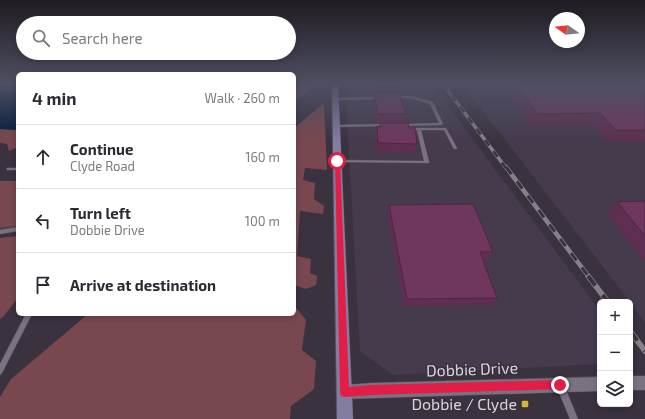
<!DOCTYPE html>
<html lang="en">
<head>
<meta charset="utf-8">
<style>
	body { margin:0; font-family:"Exo 2",sans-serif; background:#f7f7f7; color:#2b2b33 }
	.controls { position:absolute; right:12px; bottom:12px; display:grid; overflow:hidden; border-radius:6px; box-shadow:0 2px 6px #0003 }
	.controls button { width:36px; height:36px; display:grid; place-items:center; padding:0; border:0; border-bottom:1px solid #e1e1e2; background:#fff; color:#2b2b33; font:20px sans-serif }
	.compass { position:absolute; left:549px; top:12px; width:36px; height:36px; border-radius:50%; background:#fff; box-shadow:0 2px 6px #0003; rotate:284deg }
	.stop { position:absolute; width:12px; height:12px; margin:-9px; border:3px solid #e11d48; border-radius:50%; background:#fff }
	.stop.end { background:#e11d48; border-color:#fff; box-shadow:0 1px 4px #0008 }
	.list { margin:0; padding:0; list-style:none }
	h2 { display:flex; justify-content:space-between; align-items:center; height:52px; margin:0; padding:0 16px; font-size:17px }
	h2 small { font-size:13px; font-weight:400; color:#7c7c81 }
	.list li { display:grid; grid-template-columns:26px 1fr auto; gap:12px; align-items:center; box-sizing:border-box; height:64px; padding:0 16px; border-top:1px solid #e1e1e2 }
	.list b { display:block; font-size:15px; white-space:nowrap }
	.list p { margin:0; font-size:13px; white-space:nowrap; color:#7c7c81 }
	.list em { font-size:13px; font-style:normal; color:#7c7c81 }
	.icon { flex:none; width:22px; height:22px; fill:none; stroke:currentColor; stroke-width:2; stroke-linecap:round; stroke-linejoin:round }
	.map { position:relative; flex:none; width:645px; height:419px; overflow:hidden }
	.search { position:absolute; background:#fff; box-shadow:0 2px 6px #0003; left:16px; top:16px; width:280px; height:44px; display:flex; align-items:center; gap:10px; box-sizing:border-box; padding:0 14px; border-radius:22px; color:#7c7c81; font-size:15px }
	.panel { position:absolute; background:#fff; box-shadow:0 2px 6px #0003; left:16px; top:72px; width:280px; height:244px; border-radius:6px }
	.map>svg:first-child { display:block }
</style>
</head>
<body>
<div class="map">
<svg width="645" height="419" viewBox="0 0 645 419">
	<rect width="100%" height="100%" fill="#3a323f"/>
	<g fill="#463a4d">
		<polygon points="345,84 432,84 600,311 600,364 393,375 360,351"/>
		<polygon points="462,84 645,84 645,323 630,302"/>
	</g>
	<g fill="#78474f">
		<polygon points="294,84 309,84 309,91 294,101"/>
		<polygon points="324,103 327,170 305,168 303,180 315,183 314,199 324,206 323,214 300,211 297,256 311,259 310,273 317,276 316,285 306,289 294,285 294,287 294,128"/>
		<polygon points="0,129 18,130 18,147 9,151 7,144 0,143"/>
		<polygon points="0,181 18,181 18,184 15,187 18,187 18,226 0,228"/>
		<polygon points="18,236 18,298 3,317 0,319 0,238"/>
		<polygon points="294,305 306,320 302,350 316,361 314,389 291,406 290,419 0,419 0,397 11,379 88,314 294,314"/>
	</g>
	<polygon fill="#00193c" points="0,84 18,84 18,130 0,129"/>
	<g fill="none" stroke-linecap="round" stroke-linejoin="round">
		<g stroke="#554e59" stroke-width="1">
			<g id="lane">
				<polygon points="393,96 411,96 433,102 443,124 441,125 402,126 402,124 403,124 439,123 430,104 411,98 393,98"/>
				<polygon points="380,97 381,97 381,99 335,100 333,99 335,98"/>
				<polygon points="385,124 386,124 386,126 336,127 334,126 336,125"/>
				<polygon points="408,128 446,128 457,148 456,149 454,149 444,130 421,130 429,162 429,163 337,162 335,161 337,160 424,161 417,130 408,130"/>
				<rect x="7" y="168" width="11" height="2"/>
				<polygon points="18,227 18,231 0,234 0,230"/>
				<polygon points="26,314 32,314 2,373 0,375 0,364"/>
				<polygon points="561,384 564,385 578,419 570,419 557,388 558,385"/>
			</g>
		</g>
		<g stroke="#554e59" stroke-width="1">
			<g id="street">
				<rect x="630" y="376" width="15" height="14"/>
				<polygon points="600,377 600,391 345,399 340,397 338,392 340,387 345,385 371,383"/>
			</g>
		</g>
		<g stroke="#554e59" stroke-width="1">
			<polygon id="secondary" points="332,84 338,84 353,419 337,419"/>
		</g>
		<use href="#lane" fill="#7b7281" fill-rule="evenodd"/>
		<use href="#street" fill="#7b7281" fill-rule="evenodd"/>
		<use href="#secondary" fill="#837da2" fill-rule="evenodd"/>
		<g stroke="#86808a" stroke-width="3.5">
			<polyline id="rail-far2" points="443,84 506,168"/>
		</g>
		<g stroke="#86808a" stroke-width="4.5">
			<polyline id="rail-far1" points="506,167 589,277"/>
		</g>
		<g stroke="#86808a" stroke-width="5.5">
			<g id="rail">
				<polyline points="588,276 608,302"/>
				<polyline points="630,331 645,351"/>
			</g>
		</g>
		<use href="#rail-far2" stroke="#3a323f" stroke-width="2.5" stroke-dasharray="7" stroke-linecap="butt"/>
		<use href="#rail-far1" stroke="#3a323f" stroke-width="3" stroke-dasharray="9" stroke-linecap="butt"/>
		<use href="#rail" stroke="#3a323f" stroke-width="4" stroke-dasharray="12" stroke-linecap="butt"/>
	</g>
	<g fill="#5f2f51">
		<polygon points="370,84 405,84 406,85 404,93 400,93 406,114 404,122 377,123 373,100 374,95 372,96"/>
		<polygon points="515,84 645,86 645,141 608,141 593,124 531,125 510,94"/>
		<polygon points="380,123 409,128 417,144 415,153 376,151 375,135 377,126 379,127"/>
		<polygon points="645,201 645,262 607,213 617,202"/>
		<polygon points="389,205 493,252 488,260 483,260 497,298 492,305 404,306 387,213"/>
	</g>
	<polygon fill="#4e2642" points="0,149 2,151 0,154"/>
	<g fill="#6f375e" stroke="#4e2642">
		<polygon points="372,84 405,84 406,85 398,85 398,87 373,87"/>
		<polygon points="515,84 643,84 645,86 645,130 616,130 600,113 537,114"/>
		<polygon points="374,92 399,92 406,114 378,114"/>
		<polygon points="380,123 408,123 409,128 415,128 417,144 378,143 377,126 381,127"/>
		<polygon points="645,201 645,236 617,202"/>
		<polygon points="473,204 493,252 480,252 497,298 407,299 389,205"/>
	</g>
	<linearGradient id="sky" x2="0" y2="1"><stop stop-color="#201c23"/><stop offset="0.59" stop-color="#4f4f63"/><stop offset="1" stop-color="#4f4f63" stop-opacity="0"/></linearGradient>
	<rect width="645" height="142" fill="url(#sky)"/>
	<polygon fill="#e11d48" points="337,159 340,161 349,387 371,385 560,380 563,381 564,385 563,388 560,389 371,395 345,397 341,396 340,392 335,161"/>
	<rect fill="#d5b535" stroke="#3a323f" stroke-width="1.5" x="521" y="400" width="8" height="8" rx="2"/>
	<g text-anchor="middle" stroke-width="3" stroke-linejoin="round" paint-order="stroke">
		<g font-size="16" fill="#d9d4dc" stroke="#3a323f">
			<text transform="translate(472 369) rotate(-2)" y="6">Dobbie Drive</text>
		</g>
		<g font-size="16" fill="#d9d4dc" stroke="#3a323f" text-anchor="end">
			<text x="517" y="410">Dobbie / Clyde</text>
		</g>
	</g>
</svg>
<div class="controls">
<button>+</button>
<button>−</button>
<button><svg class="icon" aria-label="layers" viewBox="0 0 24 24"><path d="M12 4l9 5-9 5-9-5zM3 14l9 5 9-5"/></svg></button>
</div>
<svg class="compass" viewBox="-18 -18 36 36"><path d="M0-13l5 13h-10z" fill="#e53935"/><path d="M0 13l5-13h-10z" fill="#7c7c81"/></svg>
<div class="stop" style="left:337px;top:161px"></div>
<div class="stop end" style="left:560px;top:385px"></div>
<div class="search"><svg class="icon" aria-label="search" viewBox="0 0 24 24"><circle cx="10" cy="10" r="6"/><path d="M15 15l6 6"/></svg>Search here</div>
<section class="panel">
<h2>4 min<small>Walk · 260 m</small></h2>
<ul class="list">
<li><svg class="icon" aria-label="ahead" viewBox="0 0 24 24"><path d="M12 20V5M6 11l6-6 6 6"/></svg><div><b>Continue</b><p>Clyde Road</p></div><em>160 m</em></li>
<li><svg class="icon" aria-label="left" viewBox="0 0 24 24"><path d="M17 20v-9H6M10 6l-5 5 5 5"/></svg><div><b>Turn left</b><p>Dobbie Drive</p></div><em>100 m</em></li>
<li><svg class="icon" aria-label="arrive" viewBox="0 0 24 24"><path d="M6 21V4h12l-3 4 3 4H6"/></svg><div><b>Arrive at destination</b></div></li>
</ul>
</section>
</div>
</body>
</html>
